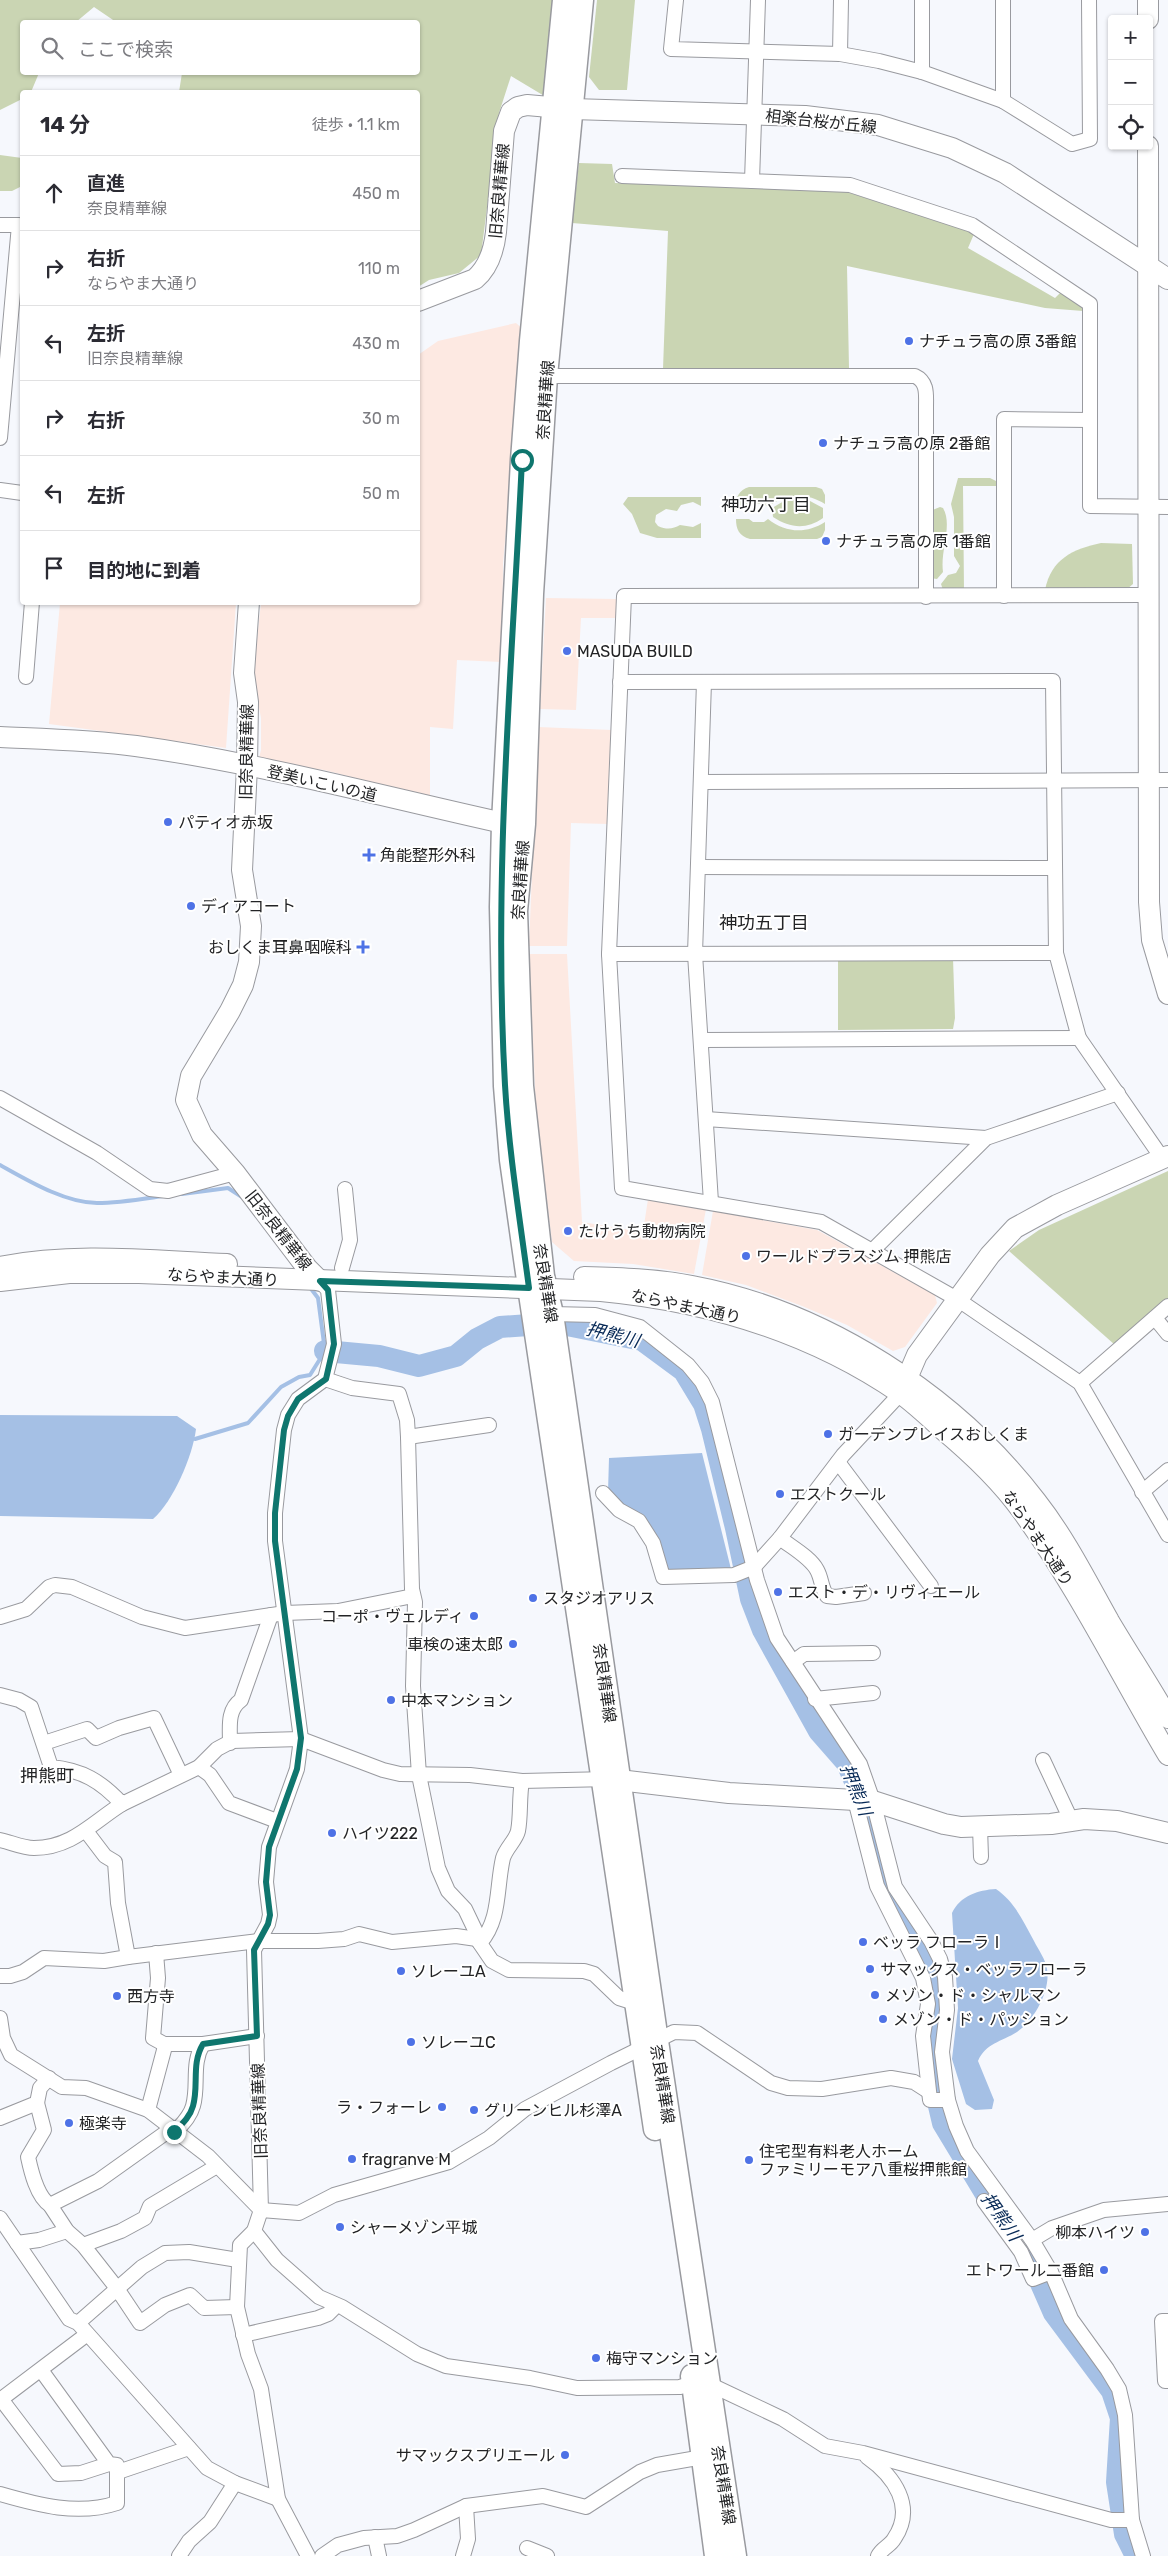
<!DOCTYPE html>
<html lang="ja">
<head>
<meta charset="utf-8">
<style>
	body { margin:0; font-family:Rubik,"Noto Sans JP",sans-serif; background:#f7f7f7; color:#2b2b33 }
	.controls { position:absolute; right:15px; top:15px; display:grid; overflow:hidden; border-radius:5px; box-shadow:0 1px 4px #0004 }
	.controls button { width:45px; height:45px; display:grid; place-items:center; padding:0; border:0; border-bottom:1px solid #e1e1e2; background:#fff; color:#2b2b33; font:25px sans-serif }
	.stop { position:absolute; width:15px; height:15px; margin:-11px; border:4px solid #0f766e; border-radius:50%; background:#fff }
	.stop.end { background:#0f766e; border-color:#fff; box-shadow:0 1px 5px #0008 }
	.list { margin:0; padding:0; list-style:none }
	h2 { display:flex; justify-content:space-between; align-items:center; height:65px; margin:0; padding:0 20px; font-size:21px }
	h2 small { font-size:16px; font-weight:400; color:#7c7c81 }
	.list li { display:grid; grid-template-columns:32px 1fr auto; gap:15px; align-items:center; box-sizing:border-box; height:75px; padding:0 20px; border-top:1px solid #e1e1e2 }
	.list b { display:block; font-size:19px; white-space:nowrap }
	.list p { margin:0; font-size:16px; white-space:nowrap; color:#7c7c81 }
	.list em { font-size:16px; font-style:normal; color:#7c7c81 }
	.icon { flex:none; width:28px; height:28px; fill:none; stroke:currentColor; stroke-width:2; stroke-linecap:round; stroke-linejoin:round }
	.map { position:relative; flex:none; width:1168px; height:2556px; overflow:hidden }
	.search { position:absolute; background:#fff; box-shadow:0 1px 4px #0004; left:20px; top:20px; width:400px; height:55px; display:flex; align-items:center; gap:12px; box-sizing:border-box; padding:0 18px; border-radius:5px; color:#7c7c81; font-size:19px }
	.panel { position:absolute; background:#fff; box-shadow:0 1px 4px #0004; left:20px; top:90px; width:400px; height:515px; border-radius:5px }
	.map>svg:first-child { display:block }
</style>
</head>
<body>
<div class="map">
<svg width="1168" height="2556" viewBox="0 0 1168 2556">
	<rect width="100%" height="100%" fill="#f6f8fd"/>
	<g fill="#fde9e2">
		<polygon points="516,323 524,330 503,563 502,662 457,660 453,729 430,727 430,797 324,770 258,762 261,750 261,718 253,676 261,603 418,602 418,355 438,341"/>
		<polygon points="546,598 617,599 617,618 581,618 576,710 540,709"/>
		<polygon points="60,603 236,603 226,748 49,724"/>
		<polygon points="538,727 612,730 608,824 571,823 567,946 529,946"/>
		<polygon points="529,954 567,954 582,1222 643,1232 648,1199 706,1209 694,1274 633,1264 574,1261 552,1242 536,1111"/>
		<polygon points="713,1211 817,1230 935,1295 937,1303 905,1347 893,1351 847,1325 802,1306 746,1285 702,1275"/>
	</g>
	<g fill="#cad5b3">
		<polygon points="0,0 554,0 546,97 511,76 499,113 481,255 459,273 429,280 418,287 418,92 179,92 182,73 418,72 418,22 116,22 94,7 76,22 22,22 22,72 39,73 31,92 22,92 22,99 0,110"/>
		<polygon points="597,0 635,0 627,90 599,90 589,77"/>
		<polygon points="0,155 22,158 22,186 12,191 0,191"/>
		<polygon points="579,163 612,164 615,183 847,192 963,228 974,234 968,248 1055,298 1062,291 1082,305 1083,311 1045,308 847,266 849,368 663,369 668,231 572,223"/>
		<polygon points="958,478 990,478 998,482 998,486 963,486 964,590 943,590 941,584 948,575 956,573 960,566 954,556 954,517 951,504"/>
		<path d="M 749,487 L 816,487 L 822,489 L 825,495 L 825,504 C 806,492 785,493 768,507 L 764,504 L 752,504 L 749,507 L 735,507 C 736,497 739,490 749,487 Z"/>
		<path d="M 628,497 L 701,497 L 701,506 L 693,502 L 681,505 L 677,511 L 666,509 L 656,515 L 655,522 L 658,526 C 667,530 673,529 680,525 L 693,527 L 701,523 L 701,538 L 657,538 L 640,533 L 632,514 L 623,504 Z"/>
		<path d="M 801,499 L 810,501 L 823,508 L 823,518 C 806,530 790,528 773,517 L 772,508 L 784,501 Z"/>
		<path d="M 940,507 L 943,508 C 953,525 940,550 943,572 L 937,579 L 930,578 L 930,511 Z"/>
		<path d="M 736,519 L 749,519 L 753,522 L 764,522 L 768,519 C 786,533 806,534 825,522 L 825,530 L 822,537 L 817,539 L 750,539 C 739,536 736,529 736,519 Z"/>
		<path d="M 1101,543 L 1132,544 L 1133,584 L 1127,589 L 1045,590 C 1051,559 1073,549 1101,543 Z"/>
		<polygon points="838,958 953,958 955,1018 953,1029 838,1030"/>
		<polygon points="1168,1171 1168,1298 1115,1345 1009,1251 1039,1230"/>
	</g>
	<g fill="#a5c0e5">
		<path d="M 0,1415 L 177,1416 L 196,1429 C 193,1455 173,1502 153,1519 L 0,1516 Z"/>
		<polygon points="702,1453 731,1569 668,1572 622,1505 608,1492 609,1458"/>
		<path d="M 996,1889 C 1015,1902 1023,1921 1034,1941 C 1038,1949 1046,1960 1047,1969 C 1051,1990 1034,2021 1017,2032 C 1001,2042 986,2043 978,2061 L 994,2100 L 992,2109 L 975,2110 L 966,2104 L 952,2059 L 958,2008 L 952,1913 C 960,1896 978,1890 996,1889 Z"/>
	</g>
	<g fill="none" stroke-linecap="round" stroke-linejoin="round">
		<g stroke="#a5c0e5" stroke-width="4">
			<path d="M 0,1165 C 27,1180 65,1203 97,1203 C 119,1203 142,1199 163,1196"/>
			<polyline points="182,1194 228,1188 242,1197"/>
			<polyline points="195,1439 248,1423 281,1387 299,1377 310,1375 325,1351 318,1298 309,1286"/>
		</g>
		<g stroke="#a5c0e5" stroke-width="22">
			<polyline points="325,1351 379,1356 419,1366 456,1356 477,1339 500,1327 557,1323 642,1340 684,1371 704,1404 712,1429 736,1528 751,1599 763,1630 819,1731 847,1763 865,1805 873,1855 882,1885 933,1965 937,2004 931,2040 931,2072 943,2123 1001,2219"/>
			<polyline points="1029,2256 1054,2313 1112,2391 1121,2418 1117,2482 1125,2534 1136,2556"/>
		</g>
		<g stroke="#999a9f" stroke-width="16">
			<g id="street">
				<polyline points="676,0 671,49 840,54 879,61 922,72 1003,101 1072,144 1090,139 1089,0"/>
				<polyline points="758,0 752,181 850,185 972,225 1090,304 1090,506 1168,507"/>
				<polyline points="840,54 841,0"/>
				<polyline points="922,72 922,0"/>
				<polyline points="1003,101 1003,0"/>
				<polyline points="622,176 752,181"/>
				<polyline points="0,225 19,225 0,438"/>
				<path d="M 546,376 L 915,376 C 928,382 926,395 926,407 L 926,597"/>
				<polyline points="0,490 22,493"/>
				<polyline points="1147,595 624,596 609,954 622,1188 821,1222 957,1299 1080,1383 1168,1535"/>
				<polyline points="1004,596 1004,419 1090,420"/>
				<polyline points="26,677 32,602"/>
				<polyline points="620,682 1053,681 1056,953 1079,1038 1162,1158"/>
				<polyline points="704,682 695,954 711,1202"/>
				<polyline points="701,782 1168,780"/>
				<polyline points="698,867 1055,868"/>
				<polyline points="609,954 1056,953"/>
				<polyline points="701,1040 1079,1038"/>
				<polyline points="0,1098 97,1153 150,1189 168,1191 235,1173"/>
				<polyline points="706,1119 986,1138"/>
				<polyline points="872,1251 986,1138 1118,1093"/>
				<polyline points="342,1268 350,1240 345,1189"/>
				<polyline points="552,1314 595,1315 640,1327 688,1365 702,1382 712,1402 757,1580 777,1638 860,1764 873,1801 895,1887 931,1941 940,1959 945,1977 947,2010 942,2052 948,2100 956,2126 967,2151 1032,2240 1051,2272 1071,2319 1107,2369 1119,2389 1125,2415 1132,2520 1143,2556"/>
				<polyline points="1155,1318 1168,1334"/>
				<polyline points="325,1379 352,1388 399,1394 407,1420 408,1437 489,1425"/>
				<polyline points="1080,1383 1168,1306"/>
				<polyline points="408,1437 412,1589 415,1602 413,1686 419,1775 438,1868 448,1891 465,1909 476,1932 477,1939 492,1961 509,1970 584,1971 594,1974 619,1998 635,2003"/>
				<polyline points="838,1462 931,1586"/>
				<polyline points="1142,1492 1168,1470"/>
				<polyline points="603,1493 619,1510 639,1521 653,1543 663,1577 734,1575 754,1567 780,1538 843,1455 901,1393"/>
				<path d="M 780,1538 C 791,1547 810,1557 817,1570 C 822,1579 821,1588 827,1596 L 836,1597 L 864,1593"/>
				<polyline points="0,1617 26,1609 49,1587 55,1585 72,1587 142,1617 185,1628 285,1613 338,1611 413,1596"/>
				<polyline points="793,1662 804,1654 873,1653"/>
				<path d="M 0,1695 L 19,1700 L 31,1707 L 51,1767 C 82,1770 101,1781 122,1804 L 199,1767 L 217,1749 L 232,1741 L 301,1739 L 383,1770 L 400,1774 L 470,1775 L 522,1781 L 609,1779"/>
				<polyline points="815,1699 873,1693"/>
				<polyline points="44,1743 87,1729 96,1738 119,1728 154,1718 181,1775"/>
				<path d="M 230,1743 C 230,1727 227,1710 241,1700 L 271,1615"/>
				<polyline points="1043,1760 1071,1820"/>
				<polyline points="199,1767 210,1775 229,1803 277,1821"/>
				<polyline points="855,1800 877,1886 923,1978 928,2004 923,2036 930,2100 948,2100"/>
				<polyline points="980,1827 981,1857"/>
				<path d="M 0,1840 C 10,1842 23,1848 34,1848 C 72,1848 93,1822 122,1804"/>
				<path d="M 480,1943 C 501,1919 496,1888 503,1858 C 506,1848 516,1840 518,1831 C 521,1816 519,1797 522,1781"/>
				<polyline points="128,1957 258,1941 318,1941 344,1939 359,1934 392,1942 456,1936 477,1939"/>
				<polyline points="0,1976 10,1976 23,1972 44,1958 104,1961 128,1957 118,1903 115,1862 105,1856 86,1831"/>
				<polyline points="0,2018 3,2038 11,2055 62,2087 86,2088 148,2110 208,2156 261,2210 299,2213 334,2195 449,2162 489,2138 525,2109 611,2063 674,2032 697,2033 771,2083 788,2088 822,2089 891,2078 914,2082 928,2091"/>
				<polyline points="164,2044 203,2044 257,2036"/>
				<path d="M 37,2103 L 44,2130 L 28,2157 C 31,2171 37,2197 50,2205"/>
				<polyline points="148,2110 164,2050 164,2044 153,2038 158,1978 156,1953"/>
				<polyline points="0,2118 37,2103 40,2088 49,2078"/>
				<polyline points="171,2129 98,2181 50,2205 67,2231 83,2245 116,2287 140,2323 165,2305 190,2295 204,2308 237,2307"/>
				<path d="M 175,2132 C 182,2124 190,2117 193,2106 C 199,2085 191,2064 203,2044"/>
				<polyline points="984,2201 1021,2252 1033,2279 1051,2272"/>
				<polyline points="0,2218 69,2319 78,2323 207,2468 235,2483 278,2499"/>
				<polyline points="254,2231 277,2260 319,2297 342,2307 417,2354 446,2366 530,2378 577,2388 680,2387 693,2383 709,2384 783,2419 825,2446 863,2453 1111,2520 1132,2520"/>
				<polyline points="1032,2240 1052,2228 1104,2210 1168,2204"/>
				<polyline points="17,2243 39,2240 67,2231"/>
				<polyline points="83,2245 121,2231 145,2218 150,2206 217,2166"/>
				<polyline points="1168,2321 1162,2321 1165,2381 1168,2381"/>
				<polyline points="78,2323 142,2267 165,2253 189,2252 238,2260"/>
				<polyline points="243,2335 318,2318 328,2314 336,2306"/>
				<polyline points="1,2399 58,2474 81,2473 109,2464"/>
				<polyline points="0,2400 86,2335"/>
				<path d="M 867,2457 C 894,2476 916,2507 894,2539 C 890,2546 882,2548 878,2556"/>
				<polyline points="118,2472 189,2448"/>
				<path d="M 0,2494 C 38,2505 78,2516 117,2503 L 117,2465 L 109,2464 L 41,2370"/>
				<polyline points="375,2537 379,2556"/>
				<polyline points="527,2548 547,2556"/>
				<polyline points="179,2556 189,2541 210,2522 235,2483"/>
				<polyline points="308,2556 278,2499 261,2389 248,2354 237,2307 240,2245 254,2231 261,2210 254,1950 268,1924 270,1915 266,1882 269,1847 297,1769 301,1739 275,1541 275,1513 284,1430 288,1415 298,1399 325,1379 334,1344 328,1290 320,1281"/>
				<polyline points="322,2556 338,2545 364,2538 397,2536 414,2530 466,2506 543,2496 586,2507 640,2472 657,2465 703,2457"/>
				<polyline points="463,2556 468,2539 466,2506"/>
			</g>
		</g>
		<g stroke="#999a9f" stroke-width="22">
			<g id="secondary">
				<polyline points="1148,0 1148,19"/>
				<polyline points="1148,146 1149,902 1152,940 1168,994"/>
				<path d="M 418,301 L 475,279 C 489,267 494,250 496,232 L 504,131 L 511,112 L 518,107 L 527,105 L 572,109 L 805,116 L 878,125 L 952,148 L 1005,173 L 1168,279"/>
				<polyline points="249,602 244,673 248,702 247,766 242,870 251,926 249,962 243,985 230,1011 191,1076 186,1100 202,1135 235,1173 307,1268 320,1281"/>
				<path d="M 0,737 C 45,739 91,740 136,746 C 259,763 381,796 503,823 L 520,824"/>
				<path d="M 0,1267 C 75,1252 152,1261 227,1264"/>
				<path d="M 584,1277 C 620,1278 656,1279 692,1286 C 825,1311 955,1395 1036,1501 C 1065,1538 1086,1580 1109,1621 C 1128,1653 1149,1685 1168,1718"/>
				<path d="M 0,1281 L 69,1273 L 139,1273 L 601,1291 C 707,1301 811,1332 900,1393 C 914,1403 928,1416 941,1428 C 971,1453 1000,1480 1022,1511 C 1078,1588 1120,1674 1168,1755"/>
				<polyline points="902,1390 917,1355 990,1255 1015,1228 1057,1205 1168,1156"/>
				<polyline points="619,1780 729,1793 873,1801 944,1824 961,1827 1051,1824 1084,1819 1117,1821 1168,1833"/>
			</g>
		</g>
		<g stroke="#999a9f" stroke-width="25">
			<g id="primary">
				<polyline points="564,0 531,341 522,460 503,823 501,907 505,1086 511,1160 529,1287 655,2129"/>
				<polyline points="582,0 546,376 532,594 524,824 516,911 522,1086 543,1276 552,1314 657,2041 735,2556"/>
				<polyline points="692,2376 716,2556"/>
			</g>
		</g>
		<use href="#street" stroke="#fff" stroke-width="14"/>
		<use href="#secondary" stroke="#fff" stroke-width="20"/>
		<use href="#primary" stroke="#fff" stroke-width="22"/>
	</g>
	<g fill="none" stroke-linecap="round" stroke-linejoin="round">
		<path stroke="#0f766e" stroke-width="6" d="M 174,2132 C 182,2124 190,2117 193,2106 C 199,2085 191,2064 203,2044 L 257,2036 L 254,1950 L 268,1924 L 270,1915 L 266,1882 L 269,1847 L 297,1769 L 301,1738 L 275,1541 L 275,1513 L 284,1430 L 288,1416 L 298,1399 L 326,1379 L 334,1344 L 328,1290 L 320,1281 L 529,1288 C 520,1220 509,1153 505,1085 C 493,876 512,668 522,460"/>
	</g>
	<g fill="#4e72e6" stroke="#fff" stroke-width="2">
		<circle cx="909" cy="341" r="5"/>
		<circle cx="823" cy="443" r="5"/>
		<circle cx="826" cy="541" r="5"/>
		<circle cx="567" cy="651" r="5"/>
		<circle cx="168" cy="822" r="5"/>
		<path d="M366.5 847.5h5v5h5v5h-5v5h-5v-5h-5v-5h5z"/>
		<circle cx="191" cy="906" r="5"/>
		<path d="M360.5 939.5h5v5h5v5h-5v5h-5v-5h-5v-5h5z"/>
		<circle cx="568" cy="1231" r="5"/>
		<circle cx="746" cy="1256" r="5"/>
		<circle cx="828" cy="1434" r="5"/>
		<circle cx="780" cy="1494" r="5"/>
		<circle cx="778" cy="1592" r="5"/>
		<circle cx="533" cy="1598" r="5"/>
		<circle cx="474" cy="1616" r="5"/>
		<circle cx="513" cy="1644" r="5"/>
		<circle cx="391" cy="1700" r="5"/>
		<circle cx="332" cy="1833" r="5"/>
		<circle cx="863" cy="1942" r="5"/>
		<circle cx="870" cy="1969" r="5"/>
		<circle cx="401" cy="1971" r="5"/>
		<circle cx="875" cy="1995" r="5"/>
		<circle cx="117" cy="1996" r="5"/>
		<circle cx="883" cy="2019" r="5"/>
		<circle cx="411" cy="2042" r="5"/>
		<circle cx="442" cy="2107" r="5"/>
		<circle cx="474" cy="2110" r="5"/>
		<circle cx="69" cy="2123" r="5"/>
		<circle cx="352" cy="2159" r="5"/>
		<circle cx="749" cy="2160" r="5"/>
		<circle cx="340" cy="2227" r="5"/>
		<circle cx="1145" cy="2232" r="5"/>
		<circle cx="1104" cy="2270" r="5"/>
		<circle cx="596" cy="2358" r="5"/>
		<circle cx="565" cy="2455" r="5"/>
	</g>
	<g text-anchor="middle" stroke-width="4" stroke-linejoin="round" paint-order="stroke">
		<g font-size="16" fill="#232426" stroke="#fff">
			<text transform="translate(821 121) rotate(6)" y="6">相楽台桜が丘線</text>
			<text transform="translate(499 191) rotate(-85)" y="6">旧奈良精華線</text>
			<text transform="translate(545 400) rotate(-86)" y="6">奈良精華線</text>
			<text transform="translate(246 752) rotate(-89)" y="6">旧奈良精華線</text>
			<text transform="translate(322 783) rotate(13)" y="6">登美いこいの道</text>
			<text transform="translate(520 880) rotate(-86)" y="6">奈良精華線</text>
			<text transform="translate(279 1230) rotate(52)" y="6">旧奈良精華線</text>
			<text transform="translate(223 1277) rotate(3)" y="6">ならやま大通り</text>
			<text transform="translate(546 1283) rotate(81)" y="6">奈良精華線</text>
			<text transform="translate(686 1306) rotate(12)" y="6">ならやま大通り</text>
			<text transform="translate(1038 1538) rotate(56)" y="6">ならやま大通り</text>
			<text transform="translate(605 1683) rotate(82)" y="6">奈良精華線</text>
			<text transform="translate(663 2084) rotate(81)" y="6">奈良精華線</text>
			<text transform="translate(259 2111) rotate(-92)" y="6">旧奈良精華線</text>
			<text transform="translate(724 2485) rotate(81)" y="6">奈良精華線</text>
		</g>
		<g font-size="16" fill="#232426" stroke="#fff" text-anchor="start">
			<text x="919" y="347">ナチュラ高の原 3番館</text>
			<text x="833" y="449">ナチュラ高の原 2番館</text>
			<text x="836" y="547">ナチュラ高の原 1番館</text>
			<text x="577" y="657">MASUDA BUILD</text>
			<text x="178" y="828">パティオ赤坂</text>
			<text x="380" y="861">角能整形外科</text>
			<text x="201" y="912">ディアコート</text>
			<text x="352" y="953" text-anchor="end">おしくま耳鼻咽喉科</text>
			<text x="578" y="1237">たけうち動物病院</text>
			<text x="756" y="1262">ワールドプラスジム 押熊店</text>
			<text x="838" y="1440">ガーデンプレイスおしくま</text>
			<text x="790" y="1500">エストクール</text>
			<text x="788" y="1598">エスト・デ・リヴィエール</text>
			<text x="543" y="1604">スタジオアリス</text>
			<text x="464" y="1622" text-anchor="end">コーポ・ヴェルディ</text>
			<text x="503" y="1650" text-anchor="end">車検の速太郎</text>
			<text x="401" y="1706">中本マンション</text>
			<text x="342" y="1839">ハイツ222</text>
			<text x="873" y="1948">ベッラ フローラⅠ</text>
			<text x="880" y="1975">サマックス・ベッラフローラ</text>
			<text x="411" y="1977">ソレーユA</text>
			<text x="885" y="2001">メゾン・ド・シャルマン</text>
			<text x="127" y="2002">西方寺</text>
			<text x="893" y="2025">メゾン・ド・パッション</text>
			<text x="421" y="2048">ソレーユC</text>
			<text x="432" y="2113" text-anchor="end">ラ・フォーレ</text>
			<text x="484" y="2116">グリーンヒル杉澤A</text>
			<text x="79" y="2129">極楽寺</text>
			<text x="759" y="2157">住宅型有料老人ホーム<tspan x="759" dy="18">ファミリーモア八重桜押熊館</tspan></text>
			<text x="362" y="2165">fragranve M</text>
			<text x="350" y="2233">シャーメゾン平城</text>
			<text x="1135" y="2238" text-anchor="end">柳本ハイツ</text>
			<text x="1094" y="2276" text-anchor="end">エトワール二番館</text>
			<text x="606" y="2364">梅守マンション</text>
			<text x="555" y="2461" text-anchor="end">サマックスプリエール</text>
		</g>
		<g font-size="18" fill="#232426" stroke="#fff">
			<text x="766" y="511">神功六丁目</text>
			<text x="764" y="929">神功五丁目</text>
			<text x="47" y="1782">押熊町</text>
		</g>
		<g font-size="18" font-style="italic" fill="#072956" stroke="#fff">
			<text transform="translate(613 1335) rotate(14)" y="6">押熊川</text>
			<text transform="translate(856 1790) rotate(68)" y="6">押熊川</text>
			<text transform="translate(1001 2217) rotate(55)" y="6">押熊川</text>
		</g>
	</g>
</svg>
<div class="controls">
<button>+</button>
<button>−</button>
<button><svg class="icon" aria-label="locate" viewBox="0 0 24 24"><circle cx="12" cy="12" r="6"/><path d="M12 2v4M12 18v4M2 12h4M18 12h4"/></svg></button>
</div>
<div class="stop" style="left:522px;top:460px"></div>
<div class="stop end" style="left:174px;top:2132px"></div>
<div class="search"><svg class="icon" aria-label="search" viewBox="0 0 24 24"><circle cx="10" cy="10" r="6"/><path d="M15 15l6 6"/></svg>ここで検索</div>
<section class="panel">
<h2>14 分<small>徒歩 · 1.1 km</small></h2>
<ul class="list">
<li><svg class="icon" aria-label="ahead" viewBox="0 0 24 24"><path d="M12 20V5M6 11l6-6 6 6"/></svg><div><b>直進</b><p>奈良精華線</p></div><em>450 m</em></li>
<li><svg class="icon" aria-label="right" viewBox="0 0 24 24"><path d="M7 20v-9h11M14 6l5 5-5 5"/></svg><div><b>右折</b><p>ならやま大通り</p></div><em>110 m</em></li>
<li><svg class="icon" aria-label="left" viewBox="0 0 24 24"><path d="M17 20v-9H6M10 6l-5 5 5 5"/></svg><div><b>左折</b><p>旧奈良精華線</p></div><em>430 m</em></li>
<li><svg class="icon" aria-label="right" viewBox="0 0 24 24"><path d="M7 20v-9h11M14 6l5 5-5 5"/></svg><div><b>右折</b></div><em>30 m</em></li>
<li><svg class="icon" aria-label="left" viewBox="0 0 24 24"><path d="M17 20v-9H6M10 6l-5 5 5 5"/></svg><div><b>左折</b></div><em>50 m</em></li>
<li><svg class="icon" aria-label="arrive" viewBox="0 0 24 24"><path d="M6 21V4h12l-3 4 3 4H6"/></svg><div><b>目的地に到着</b></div></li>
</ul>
</section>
</div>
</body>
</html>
